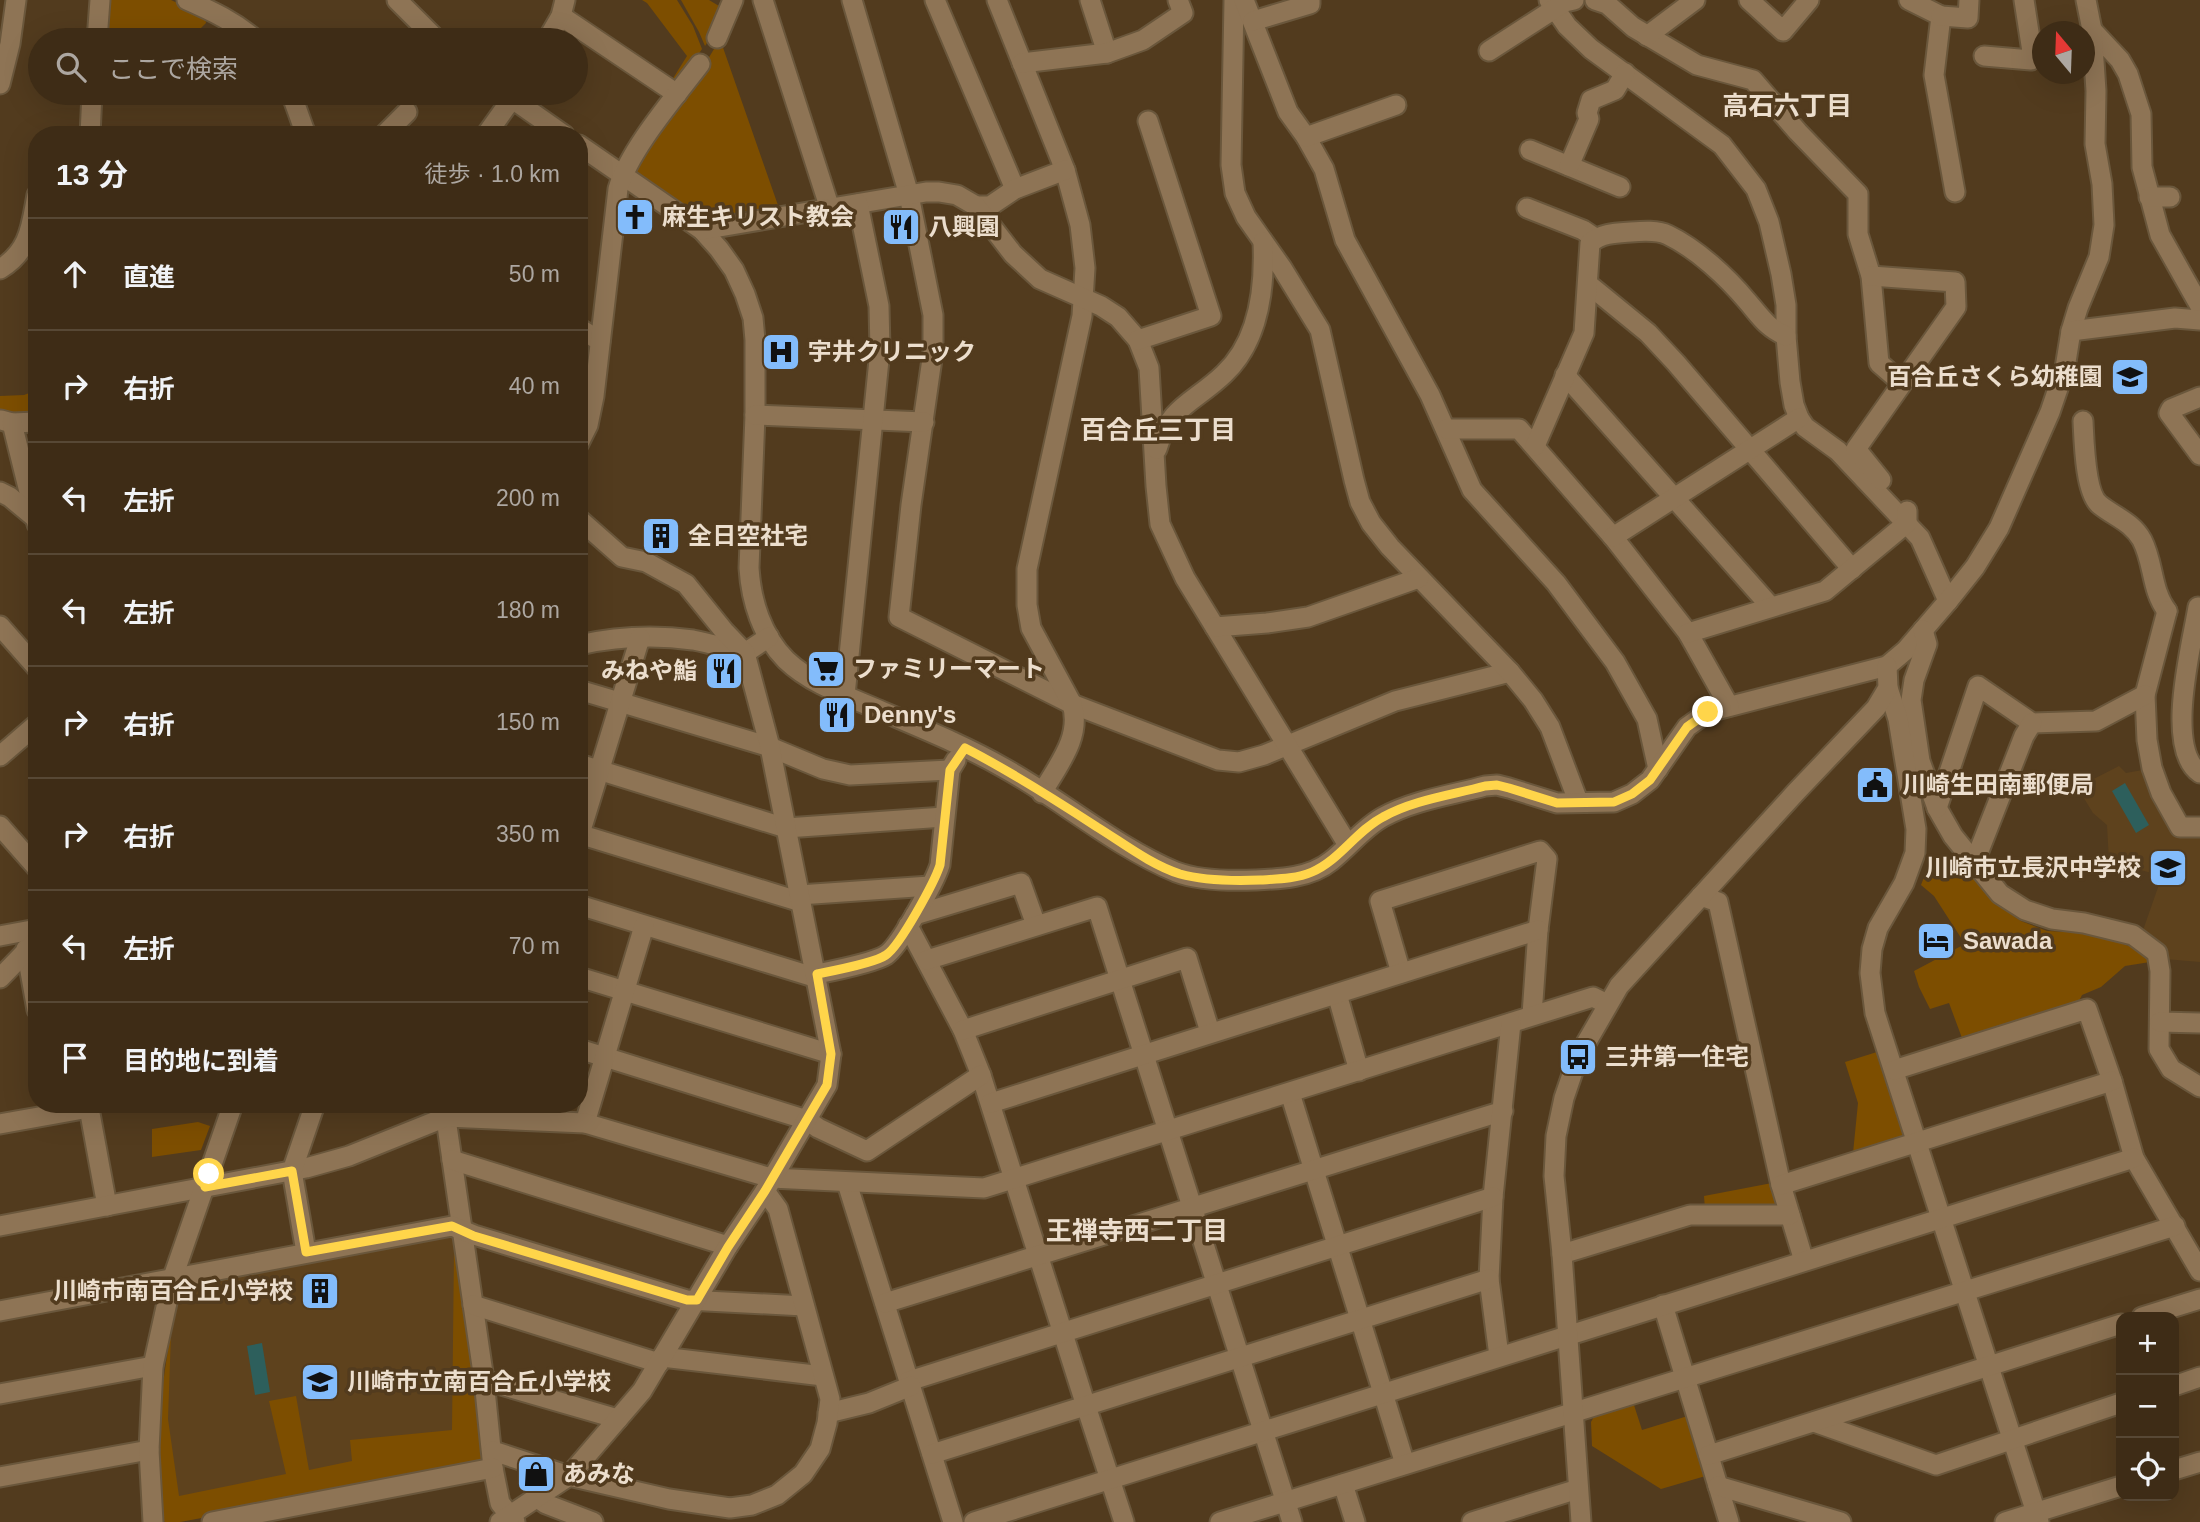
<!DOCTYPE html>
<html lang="ja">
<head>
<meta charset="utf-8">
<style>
	body { margin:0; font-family:Arial,"Noto Sans JP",sans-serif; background:#45341f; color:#f1f3f6 }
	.controls { position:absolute; right:21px; bottom:21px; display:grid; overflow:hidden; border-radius:14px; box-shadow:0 7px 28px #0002 }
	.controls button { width:63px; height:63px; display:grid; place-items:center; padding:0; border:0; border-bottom:2px solid #574835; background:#3e2c16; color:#f1f3f6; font:35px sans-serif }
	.compass { position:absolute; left:2032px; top:21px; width:63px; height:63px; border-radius:50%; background:#3e2c16; box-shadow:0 7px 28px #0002; rotate:341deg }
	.stop { position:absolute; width:21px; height:21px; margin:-16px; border:5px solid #ffd54a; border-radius:50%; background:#fff }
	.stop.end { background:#ffd54a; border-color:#fff; box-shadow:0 2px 7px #0008 }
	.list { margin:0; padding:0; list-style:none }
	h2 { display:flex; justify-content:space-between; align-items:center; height:91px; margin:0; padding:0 28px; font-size:30px }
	h2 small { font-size:23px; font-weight:400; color:#ada7a1 }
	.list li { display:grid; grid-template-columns:46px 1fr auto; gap:21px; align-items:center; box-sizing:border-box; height:112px; padding:0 28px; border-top:2px solid #574835 }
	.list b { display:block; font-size:26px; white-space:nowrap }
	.list em { font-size:23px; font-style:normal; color:#ada7a1 }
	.icon { flex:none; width:38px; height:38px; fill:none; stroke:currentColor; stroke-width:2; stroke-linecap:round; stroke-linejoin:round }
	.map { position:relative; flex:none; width:2200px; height:1522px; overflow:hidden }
	.search { position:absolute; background:#3e2c16; box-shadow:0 7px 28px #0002; left:28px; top:28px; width:560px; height:77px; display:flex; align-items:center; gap:18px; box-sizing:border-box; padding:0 24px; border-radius:38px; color:#ada7a1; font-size:26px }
	.panel { position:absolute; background:#3e2c16; box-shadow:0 7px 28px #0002; left:28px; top:126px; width:560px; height:987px; border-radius:28px }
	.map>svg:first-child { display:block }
</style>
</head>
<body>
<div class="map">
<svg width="2200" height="1522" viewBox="0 0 2200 1522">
	<rect width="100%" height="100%" fill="#523b1e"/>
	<g fill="#5e421d">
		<polygon points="2119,766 2126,773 2148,769 2151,781 2200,834 2200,962 2165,959 2141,936 2162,876 2109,861 2107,825 2093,813 2082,795 2080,786"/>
		<polygon points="452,1234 457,1239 481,1466 180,1522 165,1522 163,1520 159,1457 167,1355 181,1288 188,1283"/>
	</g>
	<g fill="#7d4e00">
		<polygon points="105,0 171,0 205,16 206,23 189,40 103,40"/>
		<polygon points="642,0 677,0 693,26 702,49 678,84 672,80 687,56 647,3"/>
		<polygon points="681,0 709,0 724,9 716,29 705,46 699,32"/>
		<polygon points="720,39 780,211 707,221 633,169 702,69"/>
		<polygon points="37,390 37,414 0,413 0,396 24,395"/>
		<polygon points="1964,866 1991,900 2021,921 2047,931 2088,933 2129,946 2150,957 2150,962 2125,966 2101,987 2082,995 2078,1003 1962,1038 1949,1003 1930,1009 1919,987 1914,971 1965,944 1934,896 1921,885 1928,867"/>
		<polygon points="1877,1052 1903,1136 1853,1153 1858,1103 1845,1062"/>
		<polygon points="198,1122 210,1126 201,1150 152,1157 152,1129"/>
		<polygon points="1772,1183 1777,1208 1705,1209 1704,1196"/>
		<path d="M 454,1250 L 459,1250 L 487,1460 L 481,1466 L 180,1522 L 165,1522 L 163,1520 C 155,1458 159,1395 171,1334 L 168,1419 L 179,1496 L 286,1474 L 269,1401 L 296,1396 L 309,1470 L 352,1461 L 350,1440 L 452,1430 Z"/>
		<polygon points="1633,1402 1642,1430 1691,1415 1709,1475 1661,1489 1592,1446 1591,1422 1596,1413"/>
	</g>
	<g fill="#2d5f5c">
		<polygon points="2125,783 2149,825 2136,833 2112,791"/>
		<polygon points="262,1343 270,1392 255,1395 247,1346"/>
	</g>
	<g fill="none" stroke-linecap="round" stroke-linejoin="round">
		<g stroke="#6a573c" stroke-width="23">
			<g id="minor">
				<path d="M 187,0 C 212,11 235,22 256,40"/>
				<polyline points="397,0 437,40"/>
				<polyline points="763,0 830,209"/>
				<polyline points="852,0 909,195 933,315 933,352 911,505 899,617 1072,704 1218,760 1239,762 1264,755 1395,701 1510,672"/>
				<polyline points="935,0 1015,189"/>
				<path d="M 997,0 L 1065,170 L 1080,225 L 1085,268 L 1082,316 L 1027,569 L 1027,605 L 1031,628 L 1072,704 C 1082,737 1058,765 1042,793"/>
				<polyline points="1090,0 1107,53"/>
				<polyline points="1234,0 1231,165 1235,193 1246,217 1282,268 1320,330 1354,480 1360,502 1371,523 1390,547 1510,672 1533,700 1550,727 1578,801"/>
				<polyline points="1244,0 1288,112 1306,137 1324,169 1345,240 1430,395 1472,490 1556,583 1615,662 1647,719 1658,769"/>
				<polyline points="1549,0 1567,26 1591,49 1722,145 1756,189 1769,222 1781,274 1786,305 1786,336 1790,382 1794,405 1799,418 1805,427 1838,451 1920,538 1948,601"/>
				<polyline points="1595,0 1607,4 1633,27 1697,65 1753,80 1798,132 1858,194 1858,234 1871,276 1879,363 1902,383"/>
				<polyline points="1749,0 1783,31 1809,0"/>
				<polyline points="1909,0 1941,16 1934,75 1955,192"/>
				<polyline points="561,16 677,94"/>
				<polyline points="1941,16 1968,18 1969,0"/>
				<polyline points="1253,21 1310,4 1310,0"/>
				<polyline points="2092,30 2120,60 2128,74 2141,114 2142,167 2160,235 2200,306"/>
				<polyline points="1647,36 1695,0"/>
				<polyline points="717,38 733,0"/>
				<polyline points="97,40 100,0"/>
				<polyline points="547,40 561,16 565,0"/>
				<polyline points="1489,51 1565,2 1574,0"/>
				<polyline points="1984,56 2031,60 2033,58 2024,0"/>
				<polyline points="1022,63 1107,53 1143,40 1183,13 1178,0"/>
				<polyline points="0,84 10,44 16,0"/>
				<polyline points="291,93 306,135"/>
				<polyline points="504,93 564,135"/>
				<polyline points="90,135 92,93"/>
				<polyline points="384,135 407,112"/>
				<polyline points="486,135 516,93"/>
				<polyline points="1306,137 1396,105"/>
				<path d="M 579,145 L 702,230 L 719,249 L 734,270 L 745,294 L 753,318 L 755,340 L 755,415 L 749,568 C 751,601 762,636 786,660 C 811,684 847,696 879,710 C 921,728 964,745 1004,768 C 1062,800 1114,846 1176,872 C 1200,881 1230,881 1255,880 C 1280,879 1310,878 1331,861 C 1349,847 1363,828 1383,817 C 1414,800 1452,795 1485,786 L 1497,785 L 1509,788 L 1557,803 L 1614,802 L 1632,794 L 1650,780 L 1687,727 L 1708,712 L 1887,666 L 1906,650 L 1948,601 L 1975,567 L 1999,528 L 2050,412 L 2065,368 L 2071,331 L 2078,308 L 2099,257 L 2104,225 L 2102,184 L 2095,144 L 2096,91 L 2092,30 L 2086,0"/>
				<polyline points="1530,150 1620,187"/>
				<polyline points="1569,166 1589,119 1587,113 1591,100 1615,90 1625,73"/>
				<polyline points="2149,197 2170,197"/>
				<polyline points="976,206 990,206 1015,189 1065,170"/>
				<polyline points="1527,208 1583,230 1595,238"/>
				<polyline points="702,230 926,192 939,192 957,195 976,206 1013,254 1040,279 1101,306 1118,317 1138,340 1149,368 1156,486 1160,524 1185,578 1348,845"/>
				<path d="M 0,269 C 30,251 31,226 37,195"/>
				<polyline points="1871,276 1955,282 1956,307 1856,449 1881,480"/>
				<polyline points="1588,284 1648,333 1676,363 1852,569"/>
				<polyline points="579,328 600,341"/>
				<polyline points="2071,331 2175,318 2200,320"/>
				<polyline points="1138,340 1211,316 1148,121"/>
				<polyline points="1565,375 1771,607"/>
				<polyline points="2200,397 2171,409 2169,413 2200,455"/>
				<polyline points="755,415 924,422"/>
				<polyline points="1,420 12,423 37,422"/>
				<path d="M 2083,421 C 2084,440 2085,494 2100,505 C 2115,517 2132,522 2142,540 C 2154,563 2151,590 2167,611"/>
				<polyline points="12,423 37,524"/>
				<polyline points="1446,429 1519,429 1613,537 1688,633 1729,706"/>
				<path d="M 579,443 L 588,425 L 594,396 L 618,189 C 629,150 675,97 700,64"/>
				<path d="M 1535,446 L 1584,333 L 1590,243 C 1602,233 1616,233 1631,232 C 1643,231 1658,230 1668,235 C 1697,249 1727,277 1747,301 C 1761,317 1766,327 1786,336"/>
				<path d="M 1157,449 C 1169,406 1195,402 1224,374 C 1259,341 1265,287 1263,242"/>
				<polyline points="0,492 10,497 34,517"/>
				<polyline points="1613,537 1799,418"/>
				<path d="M 2198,607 C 2192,644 2164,749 2200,773"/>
				<polyline points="2167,611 2145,695 2147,740 2152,768 2161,793 2180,827 2200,827"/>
				<polyline points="0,626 37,668"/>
				<polyline points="1215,627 1267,623 1308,617 1419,578"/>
				<polyline points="1923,630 1927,644 1914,680 1911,700 1920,761 1937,808 1953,836 2000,894 2025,910 2052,919 2084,923 2133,935 2157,953 2160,971 2159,1049 2171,1069 2200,1087"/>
				<polyline points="1688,633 1825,591 1907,523 1907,511"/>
				<path d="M 579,645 C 615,637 656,635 693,640 C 710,643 728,649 745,653 L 769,637"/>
				<polyline points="1888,688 1898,719 1916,829 1915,853 1904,883 1878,928 1872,949 1870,973 1875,1013 2039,1522"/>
				<polyline points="579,690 770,747 823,769 850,775 950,770"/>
				<polyline points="845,695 880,350 879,306 858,204"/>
				<polyline points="0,756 37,724"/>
				<polyline points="579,764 786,828 944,817"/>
				<polyline points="1937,808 1978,686 2032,723 2096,721 2145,695"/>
				<polyline points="0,826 37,868"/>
				<polyline points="579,834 801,902"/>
				<polyline points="579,837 640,638"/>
				<polyline points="1975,861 2024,736 2032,723"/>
				<polyline points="799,895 930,886"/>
				<polyline points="1701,896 1718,902 1781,1185 1804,1261"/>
				<polyline points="579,905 817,978"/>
				<polyline points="915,915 1021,883 1036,925"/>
				<polyline points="908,926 963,1030 981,1075 1086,1406 1124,1522"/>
				<polyline points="0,936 37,929"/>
				<polyline points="26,949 37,1010"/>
				<polyline points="927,960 1097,907 1292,1522"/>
				<polyline points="1401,973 1380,901 1540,851 1547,859 1538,930 1532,1015"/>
				<path d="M 817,974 C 832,971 875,962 886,955 C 900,946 935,881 940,865 L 950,770 L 956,760"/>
				<polyline points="579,977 831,1054"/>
				<polyline points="0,978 37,940"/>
				<polyline points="1337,994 1359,1071"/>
				<polyline points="2160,1022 2200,1023"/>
				<polyline points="963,1030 1187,958 1210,1032"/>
				<polyline points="579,1049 807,1120 818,1128 867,1151 981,1075"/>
				<polyline points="1894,1070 2087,1009 2112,1081 2134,1158 2200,1271"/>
				<polyline points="1290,1093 1405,1464"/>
				<polyline points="991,1103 1538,930"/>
				<polyline points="85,1104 89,1108 107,1206"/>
				<polyline points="444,1105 484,1380 493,1468 500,1503 515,1522"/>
				<polyline points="585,1123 644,926"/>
				<polyline points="0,1124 89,1108"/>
				<polyline points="452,1160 728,1246"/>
				<polyline points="847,1183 953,1522"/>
				<polyline points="1781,1185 2112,1081"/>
				<polyline points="0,1226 306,1168 349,1156 446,1117 585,1123 771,1178 984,1188 1593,997 1607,1004"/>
				<polyline points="306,1252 292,1171 315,1104"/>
				<polyline points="1562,1254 1690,1215 1790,1215"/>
				<polyline points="885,1303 1503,1111"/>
				<polyline points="473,1305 659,1363"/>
				<polyline points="1663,1305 1729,1522"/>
				<polyline points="0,1311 452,1226 474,1235 687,1300 804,1306"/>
				<polyline points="2142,1317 2200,1299"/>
				<polyline points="1499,1356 1489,1279 1493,1197 1511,1023"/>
				<polyline points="662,1357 823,1376"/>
				<polyline points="484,1380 618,1419"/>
				<polyline points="909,1381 1493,1197"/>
				<polyline points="2174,1386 2200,1377"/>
				<polyline points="0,1394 153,1366"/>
				<polyline points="828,1413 869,1403 911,1386"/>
				<polyline points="1814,1422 1936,1465 2121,1403"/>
				<polyline points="493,1451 569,1476 669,1499 730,1508 752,1505 777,1495 803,1474 820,1449 827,1423 830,1399 778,1209 765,1191"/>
				<polyline points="932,1454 1489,1279"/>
				<polyline points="1709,1455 2121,1324"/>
				<polyline points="2174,1470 2200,1462"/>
				<polyline points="0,1477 149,1450"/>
				<polyline points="1343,1484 1355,1522"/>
				<polyline points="1718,1486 1841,1522"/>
				<polyline points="536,1497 546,1504 593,1522"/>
				<polyline points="153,1522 149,1450 153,1366 172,1280 233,1104"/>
				<polyline points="212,1522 493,1468"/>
				<polyline points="500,1522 569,1476 642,1391 728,1246 765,1191 827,1085 831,1054 770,747 745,653 724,631 686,584 646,562 622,557 579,519"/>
				<polyline points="974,1522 2134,1158"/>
				<polyline points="1220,1522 2175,1226"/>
				<polyline points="1472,1522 1578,1489"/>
				<polyline points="1581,1522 1562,1254 1554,1176 1556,1136 1564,1098 1578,1057 1619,986 1796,792 1876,708 1888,688 1887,666"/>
				<polyline points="2005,1522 2121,1486"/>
			</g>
		</g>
		<use href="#minor" stroke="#8e7455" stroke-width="19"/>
	</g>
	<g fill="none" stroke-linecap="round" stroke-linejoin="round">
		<path stroke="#ffd54a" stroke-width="9" d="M 209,1174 L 205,1187 L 292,1171 L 306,1252 L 452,1226 L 474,1236 L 687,1300 L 697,1300 L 728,1247 L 765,1191 L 827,1085 L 831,1054 L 817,974 C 832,971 875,963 886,955 C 900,946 935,881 940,865 L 950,770 L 965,748 C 1010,771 1054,799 1097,827 C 1123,843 1151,865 1180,874 C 1205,881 1234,881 1260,880 C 1277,879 1296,879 1312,872 C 1340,860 1356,831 1383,817 C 1413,800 1452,795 1485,786 L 1497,785 L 1509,788 L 1557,803 L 1614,802 L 1632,794 L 1650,780 L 1687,727 L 1708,712"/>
	</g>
	<defs>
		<g id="church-square" transform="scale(2.0125)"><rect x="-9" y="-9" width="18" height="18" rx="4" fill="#83bcfb" stroke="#523b1e"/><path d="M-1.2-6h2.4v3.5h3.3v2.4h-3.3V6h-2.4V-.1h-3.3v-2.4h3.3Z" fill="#111"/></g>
		<g id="restaurant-square" transform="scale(2.0125)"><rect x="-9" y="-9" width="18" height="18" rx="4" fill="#83bcfb" stroke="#523b1e"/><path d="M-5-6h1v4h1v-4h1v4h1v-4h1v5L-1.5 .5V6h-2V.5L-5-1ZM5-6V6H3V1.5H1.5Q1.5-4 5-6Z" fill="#111"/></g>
		<g id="hospital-square" transform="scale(2.0125)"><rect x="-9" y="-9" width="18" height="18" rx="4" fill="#83bcfb" stroke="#523b1e"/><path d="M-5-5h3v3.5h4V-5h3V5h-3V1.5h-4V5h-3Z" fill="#111"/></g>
		<g id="school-square" transform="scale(2.0125)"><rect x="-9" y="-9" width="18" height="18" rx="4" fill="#83bcfb" stroke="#523b1e"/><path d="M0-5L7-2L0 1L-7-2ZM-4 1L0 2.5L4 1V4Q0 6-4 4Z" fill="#111"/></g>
		<g id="building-square" transform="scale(2.0125)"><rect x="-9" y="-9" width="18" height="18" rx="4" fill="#83bcfb" stroke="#523b1e"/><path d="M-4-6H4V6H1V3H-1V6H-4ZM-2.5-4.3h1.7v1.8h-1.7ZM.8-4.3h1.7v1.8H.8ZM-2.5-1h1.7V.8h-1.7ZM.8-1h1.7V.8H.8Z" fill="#111"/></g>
		<g id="supermarket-square" transform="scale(2.0125)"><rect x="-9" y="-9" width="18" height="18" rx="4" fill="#83bcfb" stroke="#523b1e"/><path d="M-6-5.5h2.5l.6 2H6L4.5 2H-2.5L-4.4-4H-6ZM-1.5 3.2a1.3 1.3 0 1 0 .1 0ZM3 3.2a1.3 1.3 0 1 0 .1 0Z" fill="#111"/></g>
		<g id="civic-square" transform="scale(2.0125)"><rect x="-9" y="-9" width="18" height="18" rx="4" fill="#83bcfb" stroke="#523b1e"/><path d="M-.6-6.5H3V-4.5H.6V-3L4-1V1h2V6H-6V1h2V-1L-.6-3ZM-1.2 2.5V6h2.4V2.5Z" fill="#111"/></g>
		<g id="hotel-square" transform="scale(2.0125)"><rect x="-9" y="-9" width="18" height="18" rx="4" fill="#83bcfb" stroke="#523b1e"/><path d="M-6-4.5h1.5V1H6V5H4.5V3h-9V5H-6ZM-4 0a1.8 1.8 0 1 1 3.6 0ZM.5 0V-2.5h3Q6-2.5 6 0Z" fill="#111"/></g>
		<g id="bus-square" transform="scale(2.0125)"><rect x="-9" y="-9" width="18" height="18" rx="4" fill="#83bcfb" stroke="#523b1e"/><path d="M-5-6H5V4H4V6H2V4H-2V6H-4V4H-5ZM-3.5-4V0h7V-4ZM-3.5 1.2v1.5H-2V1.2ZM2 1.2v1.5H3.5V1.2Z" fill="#111"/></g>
		<g id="shop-square" transform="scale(2.0125)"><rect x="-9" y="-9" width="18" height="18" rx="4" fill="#83bcfb" stroke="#523b1e"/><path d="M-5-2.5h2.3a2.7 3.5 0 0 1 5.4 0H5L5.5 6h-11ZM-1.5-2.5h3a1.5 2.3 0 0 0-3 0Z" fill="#111"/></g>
	</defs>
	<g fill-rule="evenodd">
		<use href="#church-square" x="635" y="217"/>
		<use href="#restaurant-square" x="901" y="227"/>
		<use href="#hospital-square" x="781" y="352"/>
		<use href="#school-square" x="2130" y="377"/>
		<use href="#building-square" x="661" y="536"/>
		<use href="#supermarket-square" x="826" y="669"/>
		<use href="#restaurant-square" x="724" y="671"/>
		<use href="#restaurant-square" x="837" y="715"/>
		<use href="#civic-square" x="1875" y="785"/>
		<use href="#school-square" x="2168" y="868"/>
		<use href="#hotel-square" x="1936" y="941"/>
		<use href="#bus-square" x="1578" y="1057"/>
		<use href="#building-square" x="320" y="1291"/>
		<use href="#school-square" x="320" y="1382"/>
		<use href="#shop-square" x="536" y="1474"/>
	</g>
	<g text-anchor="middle" stroke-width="7" stroke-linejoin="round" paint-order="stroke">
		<g font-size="24" font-weight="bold" fill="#ecdecd" stroke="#523b1e" text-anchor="start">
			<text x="662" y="225">麻生キリスト教会</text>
			<text x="928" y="235">八興園</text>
			<text x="808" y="360">宇井クリニック</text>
			<text x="2103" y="385" text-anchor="end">百合丘さくら幼稚園</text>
			<text x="688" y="544">全日空社宅</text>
			<text x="853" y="677">ファミリーマート</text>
			<text x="697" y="679" text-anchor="end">みねや鮨</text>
			<text x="864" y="723">Denny's</text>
			<text x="1902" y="793">川崎生田南郵便局</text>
			<text x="2141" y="876" text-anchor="end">川崎市立長沢中学校</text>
			<text x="1963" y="949">Sawada</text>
			<text x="1605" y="1065">三井第一住宅</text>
			<text x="293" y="1299" text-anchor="end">川崎市南百合丘小学校</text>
			<text x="347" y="1390">川崎市立南百合丘小学校</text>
			<text x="563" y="1482">あみな</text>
		</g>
		<g font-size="26" font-weight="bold" fill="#ecdecd" stroke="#523b1e">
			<text x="1787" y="115">高石六丁目</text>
			<text x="1158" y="439">百合丘三丁目</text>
			<text x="1137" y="1240">王禅寺西二丁目</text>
		</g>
	</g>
</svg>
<div class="controls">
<button>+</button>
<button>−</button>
<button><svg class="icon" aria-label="locate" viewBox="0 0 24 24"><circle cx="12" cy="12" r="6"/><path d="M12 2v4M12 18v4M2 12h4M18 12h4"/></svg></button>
</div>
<svg class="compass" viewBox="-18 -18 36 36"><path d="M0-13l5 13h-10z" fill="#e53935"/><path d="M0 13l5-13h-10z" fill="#ada7a1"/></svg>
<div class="stop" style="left:209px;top:1174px"></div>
<div class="stop end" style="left:1708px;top:712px"></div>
<div class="search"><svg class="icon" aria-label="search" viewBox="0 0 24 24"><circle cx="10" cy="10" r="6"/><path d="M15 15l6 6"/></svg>ここで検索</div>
<section class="panel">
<h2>13 分<small>徒歩 · 1.0 km</small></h2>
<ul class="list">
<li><svg class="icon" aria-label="ahead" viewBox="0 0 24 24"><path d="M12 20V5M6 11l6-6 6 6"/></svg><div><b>直進</b></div><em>50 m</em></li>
<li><svg class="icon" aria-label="right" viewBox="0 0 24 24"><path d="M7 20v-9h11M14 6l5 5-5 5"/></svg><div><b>右折</b></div><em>40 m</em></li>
<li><svg class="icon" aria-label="left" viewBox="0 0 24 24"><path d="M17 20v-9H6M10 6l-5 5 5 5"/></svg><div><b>左折</b></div><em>200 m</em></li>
<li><svg class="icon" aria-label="left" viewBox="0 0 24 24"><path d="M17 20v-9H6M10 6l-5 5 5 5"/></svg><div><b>左折</b></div><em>180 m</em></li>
<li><svg class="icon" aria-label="right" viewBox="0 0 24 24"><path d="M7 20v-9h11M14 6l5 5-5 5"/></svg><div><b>右折</b></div><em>150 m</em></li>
<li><svg class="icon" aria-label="right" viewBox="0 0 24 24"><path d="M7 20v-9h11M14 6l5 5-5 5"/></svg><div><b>右折</b></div><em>350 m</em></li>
<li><svg class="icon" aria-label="left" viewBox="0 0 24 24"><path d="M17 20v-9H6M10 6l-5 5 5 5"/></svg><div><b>左折</b></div><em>70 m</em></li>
<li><svg class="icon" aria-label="arrive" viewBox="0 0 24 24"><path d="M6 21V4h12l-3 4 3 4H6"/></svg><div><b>目的地に到着</b></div></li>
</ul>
</section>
</div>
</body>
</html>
